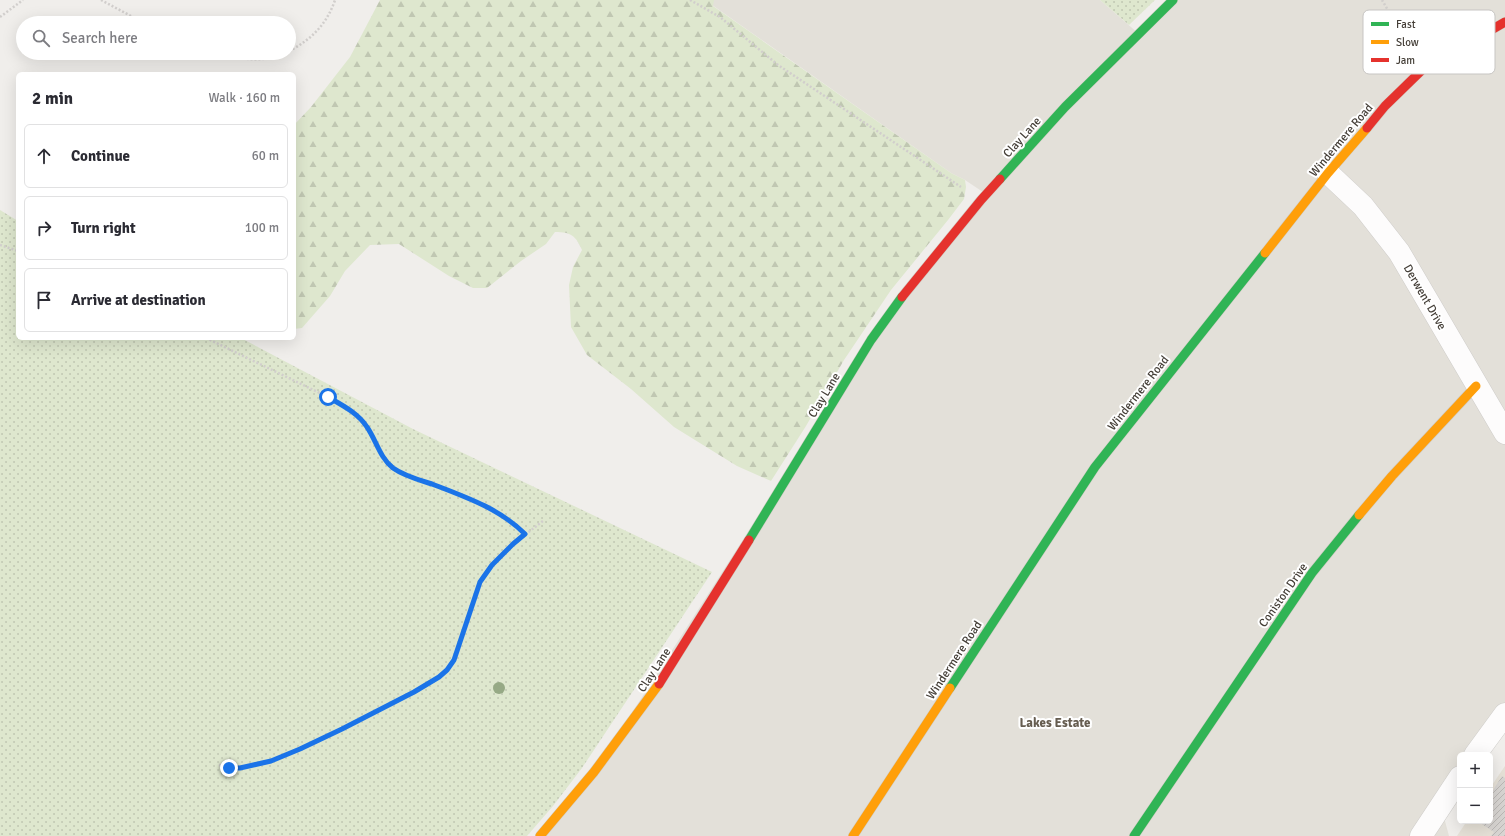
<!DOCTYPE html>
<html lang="en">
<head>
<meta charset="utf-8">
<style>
	body { margin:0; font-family:Signika,sans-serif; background:#f7f7f7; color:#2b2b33 }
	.controls { position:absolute; right:12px; bottom:12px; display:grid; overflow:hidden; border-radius:6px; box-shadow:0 4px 16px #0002 }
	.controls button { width:36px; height:36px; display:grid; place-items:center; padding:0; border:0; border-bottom:1px solid #e1e1e2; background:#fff; color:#2b2b33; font:20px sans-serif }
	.stop { position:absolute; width:12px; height:12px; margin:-9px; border:3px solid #1a73e8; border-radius:50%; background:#fff }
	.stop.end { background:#1a73e8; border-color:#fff; box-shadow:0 1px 4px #0008 }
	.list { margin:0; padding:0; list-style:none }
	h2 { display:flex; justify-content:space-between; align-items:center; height:52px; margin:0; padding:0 16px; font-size:17px }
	h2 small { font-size:13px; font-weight:400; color:#7c7c81 }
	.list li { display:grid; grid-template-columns:26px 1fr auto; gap:12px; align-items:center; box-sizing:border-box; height:64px; margin:0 8px 8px; padding:0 8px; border:1px solid #e1e1e2; border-radius:6px }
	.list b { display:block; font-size:15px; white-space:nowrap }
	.list em { font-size:13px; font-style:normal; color:#7c7c81 }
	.icon { flex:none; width:22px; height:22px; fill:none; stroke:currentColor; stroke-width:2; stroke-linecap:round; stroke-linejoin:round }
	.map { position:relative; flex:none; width:1505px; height:836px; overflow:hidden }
	.search { position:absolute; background:#fff; box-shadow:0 4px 16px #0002; left:16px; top:16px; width:280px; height:44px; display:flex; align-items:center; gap:10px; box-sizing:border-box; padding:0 14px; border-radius:22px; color:#7c7c81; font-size:15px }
	.panel { position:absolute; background:#fff; box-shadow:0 4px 16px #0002; left:16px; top:72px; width:280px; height:268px; border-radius:6px }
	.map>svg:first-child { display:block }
</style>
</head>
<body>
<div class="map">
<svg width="1505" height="836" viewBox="0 0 1505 836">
	<defs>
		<pattern id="grass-dots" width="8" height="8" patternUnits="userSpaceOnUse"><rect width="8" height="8" fill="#dee7ce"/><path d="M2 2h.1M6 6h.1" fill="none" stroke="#c0c7b2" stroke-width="1.8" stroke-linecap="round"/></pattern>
		<pattern id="forest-firs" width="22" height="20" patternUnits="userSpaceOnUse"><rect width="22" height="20" fill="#dee7ce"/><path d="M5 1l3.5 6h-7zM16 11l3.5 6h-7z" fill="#c0c7b2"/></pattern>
		<pattern id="building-hatch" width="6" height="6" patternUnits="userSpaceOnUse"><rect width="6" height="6" fill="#d8d5d2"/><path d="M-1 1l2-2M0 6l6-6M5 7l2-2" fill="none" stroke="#bbb8b5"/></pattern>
	</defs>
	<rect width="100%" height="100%" fill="#f0eeeb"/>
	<polygon fill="#e3e0d9" points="705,0 1100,0 1139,34 1173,0 1505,0 1505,714 1475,755 1460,755 1460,777 1441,806 1449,836 540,836 594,772 871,340 986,194 965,180 951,173"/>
	<polygon fill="#e6e1d7" points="1505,766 1505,836 1457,836 1467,821 1490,821 1490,788"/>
	<g fill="url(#grass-dots)">
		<polygon points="1100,0 1155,0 1129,25"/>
		<polygon points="0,210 18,221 18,338 241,338 413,429 712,572 582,768 553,806 527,836 0,836"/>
	</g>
	<path fill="url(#forest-firs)" d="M 380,0 L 714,0 L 713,6 L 951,173 L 965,180 L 966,187 L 964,199 L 948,220 L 891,290 L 844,360 L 806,426 L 771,481 L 737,466 L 674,427 L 631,389 L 587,355 L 571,327 L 569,285 L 573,267 L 582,250 C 576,236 571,232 555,232 L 546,244 L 521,261 L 487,288 L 473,288 L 449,276 L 399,244 L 370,245 L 345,271 L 330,296 L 302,328 L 294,329 L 294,125 L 311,107 L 350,57 Z"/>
	<polygon fill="url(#building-hatch)" points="1502,776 1505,778 1505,836 1491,836 1494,832 1477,821 1490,821 1490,795"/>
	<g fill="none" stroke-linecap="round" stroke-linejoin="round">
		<g stroke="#ceccc9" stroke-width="23">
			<g id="street">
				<polyline points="1328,173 1363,206 1399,252 1505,433"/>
				<polyline points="1475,755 1505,714"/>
				<polyline points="1421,836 1460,777"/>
			</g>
		</g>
		<g stroke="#cecac2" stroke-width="10">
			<g id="fast">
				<polyline points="1000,179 1065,107 1173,0"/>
				<polyline points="749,540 871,340 902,297"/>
				<polyline points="950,688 1095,467 1265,253"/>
				<polyline points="1134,836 1312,573 1359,515"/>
			</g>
		</g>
		<g stroke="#cecac2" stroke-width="10">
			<g id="slow">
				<polyline points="1265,253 1328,173 1367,128"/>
				<polyline points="1359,515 1392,476 1476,386"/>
				<polyline points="540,836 594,772 659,684"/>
				<polyline points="853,836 950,688"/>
			</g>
		</g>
		<g stroke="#cecac2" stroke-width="10">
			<g id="jam">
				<polyline points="1367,128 1385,106 1422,70 1505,22"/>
				<polyline points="902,297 981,200 1000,179"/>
				<polyline points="659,684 749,540"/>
			</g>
		</g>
		<g stroke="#d1cecc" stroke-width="2.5" stroke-dasharray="2 2" stroke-linecap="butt">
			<polyline points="101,0 144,23"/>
			<polyline points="690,0 720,17 778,65 961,187"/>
			<polyline points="1382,0 1410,48"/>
			<polyline points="0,17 23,0"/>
			<path d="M 289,51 C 311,40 327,24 335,0"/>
			<path d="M 215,53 C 238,58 262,64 284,53"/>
			<polyline points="0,245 18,251"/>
			<path d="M 206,338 L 328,397 C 342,405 358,413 367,427 C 376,440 380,458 393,468 C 403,476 417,479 429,483 C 463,496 499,508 525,535"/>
			<path d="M 219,765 C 237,769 254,766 271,761 C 308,749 344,728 379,710 C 399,700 422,691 440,676 C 446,672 450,666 454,660 L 480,582 L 492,565 L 513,544 L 543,521"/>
		</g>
		<use href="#street" stroke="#fdfcfc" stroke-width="22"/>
		<use href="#fast" stroke="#30b455" stroke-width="9"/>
		<use href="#slow" stroke="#ff9f0a" stroke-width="9"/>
		<use href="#jam" stroke="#e5322d" stroke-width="9"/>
	</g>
	<circle fill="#96a985" cx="499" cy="688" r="6"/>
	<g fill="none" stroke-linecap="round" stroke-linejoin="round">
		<path stroke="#1a73e8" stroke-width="5" d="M 229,768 L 240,768 L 271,761 L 300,749 L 342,729 L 414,692 L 439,677 L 447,670 L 454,660 L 480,582 L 492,565 L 513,544 L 525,534 C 500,509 466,497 432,484 C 419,480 404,476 393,468 C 380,458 376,440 367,427 C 358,413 342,405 328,397"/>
	</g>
	<g text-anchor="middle" stroke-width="4" stroke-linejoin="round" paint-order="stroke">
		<g font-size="12" fill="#453f38" stroke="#fff">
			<text transform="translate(1022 137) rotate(-48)" y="4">Clay Lane</text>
			<text transform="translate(1341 140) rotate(-50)" y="4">Windermere Road</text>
			<text transform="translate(1425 297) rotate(60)" y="4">Derwent Drive</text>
			<text transform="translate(1138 393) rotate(-52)" y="4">Windermere Road</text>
			<text transform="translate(824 395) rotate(-59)" y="4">Clay Lane</text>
			<text transform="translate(1283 595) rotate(-55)" y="4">Coniston Drive</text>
			<text transform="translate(954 660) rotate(-57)" y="4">Windermere Road</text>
			<text transform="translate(654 670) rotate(-57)" y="4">Clay Lane</text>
		</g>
		<g font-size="13" font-weight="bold" fill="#665d50" stroke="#fff">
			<text x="1055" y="727">Lakes Estate</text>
		</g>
	</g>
	<rect x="1363" y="10" width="132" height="64" rx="6" fill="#fff" stroke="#c7c5c3" stroke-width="1"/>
	<rect x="1371" y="22" width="18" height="4" fill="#30b455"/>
	<rect x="1371" y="40" width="18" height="4" fill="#ff9f0a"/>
	<rect x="1371" y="58" width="18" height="4" fill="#e5322d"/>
	<g font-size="11" fill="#453f38">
		<text x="1396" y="28">Fast</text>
		<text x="1396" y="46">Slow</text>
		<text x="1396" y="64">Jam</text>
	</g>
</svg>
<div class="controls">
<button>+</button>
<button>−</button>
</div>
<div class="stop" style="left:328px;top:397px"></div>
<div class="stop end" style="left:229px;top:768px"></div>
<div class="search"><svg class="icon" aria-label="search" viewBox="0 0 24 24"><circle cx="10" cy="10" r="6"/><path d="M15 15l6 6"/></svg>Search here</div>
<section class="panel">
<h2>2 min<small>Walk · 160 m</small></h2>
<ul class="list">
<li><svg class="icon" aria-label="ahead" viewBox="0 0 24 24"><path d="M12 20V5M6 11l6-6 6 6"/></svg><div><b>Continue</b></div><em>60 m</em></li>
<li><svg class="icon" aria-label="right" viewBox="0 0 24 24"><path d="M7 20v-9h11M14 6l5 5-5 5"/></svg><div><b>Turn right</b></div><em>100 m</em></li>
<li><svg class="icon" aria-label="arrive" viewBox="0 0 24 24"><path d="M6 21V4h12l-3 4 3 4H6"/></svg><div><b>Arrive at destination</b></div></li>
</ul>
</section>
</div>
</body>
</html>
